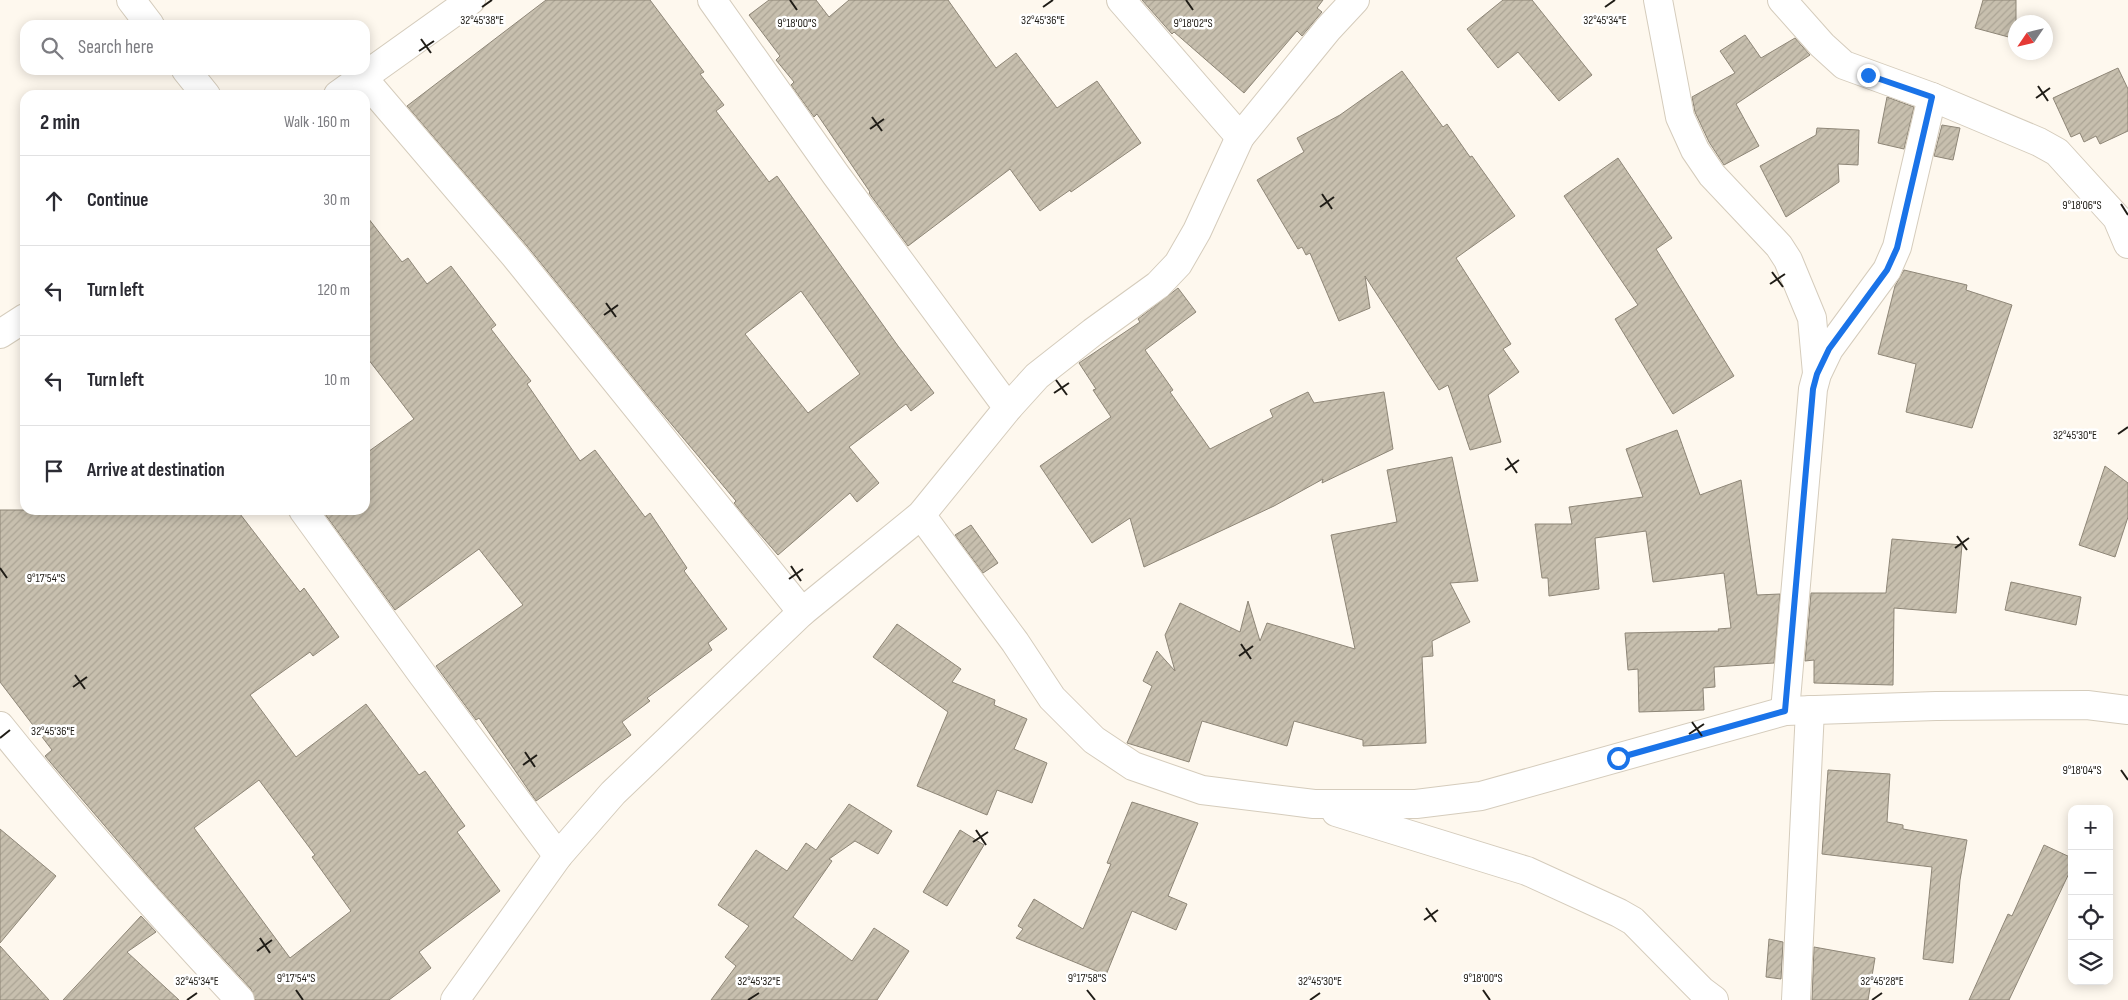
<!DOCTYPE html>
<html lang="en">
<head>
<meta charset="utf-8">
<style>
	body { margin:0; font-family:"Sofia Sans Condensed",sans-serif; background:#f7f7f7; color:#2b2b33 }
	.controls { position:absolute; right:15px; bottom:15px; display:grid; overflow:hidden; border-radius:10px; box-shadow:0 2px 12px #0003 }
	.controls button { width:45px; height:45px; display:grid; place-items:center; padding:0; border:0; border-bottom:1px solid #e1e1e2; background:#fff; color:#2b2b33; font:25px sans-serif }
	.compass { position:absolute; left:2008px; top:15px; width:45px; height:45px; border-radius:50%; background:#fff; box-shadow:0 2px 12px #0003; rotate:235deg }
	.stop { position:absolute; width:15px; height:15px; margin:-11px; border:4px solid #1a73e8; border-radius:50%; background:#fff }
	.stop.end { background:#1a73e8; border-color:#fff; box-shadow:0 1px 5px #0008 }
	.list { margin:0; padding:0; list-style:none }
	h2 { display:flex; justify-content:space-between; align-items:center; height:65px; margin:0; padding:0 20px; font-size:21px }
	h2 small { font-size:16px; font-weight:400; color:#7c7c81 }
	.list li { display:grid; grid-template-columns:32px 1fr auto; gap:15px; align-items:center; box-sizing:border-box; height:90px; padding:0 20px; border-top:1px solid #e1e1e2 }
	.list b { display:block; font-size:19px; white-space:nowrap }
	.list em { font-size:16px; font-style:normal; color:#7c7c81 }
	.icon { flex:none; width:28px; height:28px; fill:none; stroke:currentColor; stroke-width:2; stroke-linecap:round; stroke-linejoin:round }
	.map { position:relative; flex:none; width:2128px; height:1000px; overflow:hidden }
	.search { position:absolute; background:#fff; box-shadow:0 2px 12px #0003; left:20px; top:20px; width:350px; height:55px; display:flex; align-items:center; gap:12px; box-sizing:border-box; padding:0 18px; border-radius:15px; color:#7c7c81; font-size:19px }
	.panel { position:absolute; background:#fff; box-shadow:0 2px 12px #0003; left:20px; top:90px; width:350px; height:425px; border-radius:15px }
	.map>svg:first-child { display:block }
</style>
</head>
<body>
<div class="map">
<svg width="2128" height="1000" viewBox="0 0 2128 1000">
	<defs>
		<pattern id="building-hatch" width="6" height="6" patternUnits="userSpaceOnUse" patternTransform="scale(1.25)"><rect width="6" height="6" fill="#c7bfae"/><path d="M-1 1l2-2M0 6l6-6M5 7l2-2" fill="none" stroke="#aba495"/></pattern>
	</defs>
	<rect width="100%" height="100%" fill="#fef8ee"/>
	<g fill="url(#building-hatch)" stroke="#8e8677" fill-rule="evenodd">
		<path d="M 546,0 L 650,0 L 704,72 L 700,74 L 724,105 L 716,111 L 769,182 L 777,176 L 898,346 L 934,393 L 911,411 L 906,404 L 849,447 L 879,483 L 857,502 L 850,493 L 778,555 L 745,517 L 734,503 L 736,501 L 652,401 L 527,246 L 407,106 ZM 801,291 L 860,374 L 808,413 L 745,334 Z"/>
		<polygon points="769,0 816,0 829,17 849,0 948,0 996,68 1016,53 1057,108 1097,81 1141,143 1071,192 1070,190 1040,211 1010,169 908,246 869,193 870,192 817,114 814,117 791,85 794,82 776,60 780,56 749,15"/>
		<polygon points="1142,0 1323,0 1317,8 1322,12 1302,36 1297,31 1244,93 1174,32 1172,34"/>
		<polygon points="1503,0 1532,0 1592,75 1559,101 1518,52 1498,68 1467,29"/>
		<polygon points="1983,0 2016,0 2016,39 1975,28"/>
		<polygon points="1745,35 1761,58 1795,38 1810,55 1736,104 1759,146 1724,165 1709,142 1695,112 1692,97 1735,73 1720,51"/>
		<polygon points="2118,68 2128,89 2128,131 2100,144 2096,136 2084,142 2080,133 2071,137 2053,98"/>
		<polygon points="1402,71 1443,127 1447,124 1470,157 1472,156 1515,216 1456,258 1511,344 1503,349 1519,372 1488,395 1501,442 1470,450 1448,385 1439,390 1365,276 1370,308 1339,321 1310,253 1306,255 1302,247 1298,249 1257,180 1304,152 1297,138 1340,115"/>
		<polygon points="1887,97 1914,107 1904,149 1878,143"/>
		<polygon points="1942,125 1960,128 1953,160 1934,156"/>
		<polygon points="1817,128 1859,130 1858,165 1838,164 1839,182 1786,217 1760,166 1816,135"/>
		<polygon points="1618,158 1672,238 1656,249 1734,376 1673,414 1615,319 1638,305 1564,196"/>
		<polygon points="365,214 402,262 408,258 427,284 451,266 496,325 491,329 531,381 527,384 580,461 595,450 645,517 650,513 687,568 684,571 727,629 708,643 712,650 647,698 650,701 622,722 631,735 536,801 479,718 476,720 436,666 523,605 479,549 395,610 322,510 365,510 365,454 414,419 365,355"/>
		<polygon points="1904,270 1967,285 1966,290 2012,305 1972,428 1906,412 1916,364 1878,354 1895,286"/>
		<polygon points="1178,288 1196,312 1145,350 1173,390 1170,392 1210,449 1273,417 1270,410 1308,392 1314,403 1384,392 1393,449 1322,483 1323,479 1274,506 1144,567 1130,518 1092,543 1040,466 1111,417 1093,390 1096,389 1079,363 1140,322 1138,319"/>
		<polygon points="1677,430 1700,495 1741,480 1757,595 1780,594 1774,663 1714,667 1715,687 1703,688 1704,710 1639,712 1638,669 1628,670 1625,633 1719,631 1718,629 1731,628 1724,573 1653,582 1646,531 1595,538 1599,589 1549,596 1548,578 1542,578 1535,524 1572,524 1569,507 1643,497 1626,449"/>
		<polygon points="1452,457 1478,581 1450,583 1470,622 1432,641 1433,656 1422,657 1426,743 1363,746 1363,740 1294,721 1287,746 1202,721 1189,762 1127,743 1152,686 1143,681 1157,651 1175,671 1165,635 1180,603 1240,632 1248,601 1260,641 1267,623 1355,649 1331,535 1397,522 1387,470"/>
		<polygon points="2105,466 2128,483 2128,517 2115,557 2079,545"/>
		<path d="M 0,510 L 237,510 L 300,592 L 304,588 L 339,637 L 313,656 L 310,652 L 250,695 L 296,757 L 366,704 L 419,775 L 425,771 L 465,826 L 457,832 L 500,891 L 419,952 L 431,968 L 389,1000 L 255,1000 L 251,989 L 159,889 L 56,769 L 45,756 L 52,750 L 0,682 ZM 259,780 L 315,855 L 312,857 L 351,911 L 290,958 L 194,828 Z"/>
		<polygon points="971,525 998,563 983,573 955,535"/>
		<polygon points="1892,539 1962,545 1956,613 1894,608 1893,685 1814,683 1814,660 1805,661 1811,593 1886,593"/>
		<polygon points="2011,582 2081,597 2076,625 2005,610"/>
		<polygon points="897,624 961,669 952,682 995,700 994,705 1027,719 1014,749 1047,763 1032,803 997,790 987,815 917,786 948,712 873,657"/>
		<polygon points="1828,770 1890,774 1887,822 1903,825 1903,829 1967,840 1960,880 1953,963 1923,959 1932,867 1822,854"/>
		<polygon points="1132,802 1198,823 1168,896 1187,904 1176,930 1132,911 1106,975 1016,938 1023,929 1018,926 1034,899 1083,929 1111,864 1107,863"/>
		<polygon points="849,804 892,831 878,854 855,841 829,859 832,861 793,917 852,961 874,928 909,951 877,1000 711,1000 736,966 725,957 749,926 718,905 756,850 787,871 806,843 816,850"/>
		<polygon points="0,829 56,876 0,943"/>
		<polygon points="960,830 984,845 947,906 923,892"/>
		<polygon points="2044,845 2072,858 2072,867 2009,1000 1969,1000 2008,914 2012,916"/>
		<polygon points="141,916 156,932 127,952 179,1000 63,1000"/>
		<polygon points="1769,939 1783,942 1781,979 1766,977"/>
		<polygon points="0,946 49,1000 0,1000"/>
		<polygon points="1814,947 1875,958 1868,1000 1812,1000"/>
	</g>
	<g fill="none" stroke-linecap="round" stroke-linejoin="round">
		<g stroke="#d5ccbc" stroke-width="30">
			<g id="street">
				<polyline points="131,0 150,25"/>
				<polyline points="712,0 836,175 1008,408"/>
				<polyline points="1121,0 1240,137"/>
				<polyline points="1658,0 1680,117 1695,150 1712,175 1779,246 1788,260 1812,318 1817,373"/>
				<polyline points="1782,0 1822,45 1844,65 1932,97 2039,142 2057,152 2117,218 2128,244"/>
				<polyline points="186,70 206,95"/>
				<polyline points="363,78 515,256 802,612"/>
				<polyline points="338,95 471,0"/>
				<polyline points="0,334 25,318"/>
				<polyline points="303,510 422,674 558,856"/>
				<polyline points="921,515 1015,642 1052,698 1094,740 1133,766 1202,790 1314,804 1416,804 1481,796 1785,711 1936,706 2087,705 2128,710"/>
				<polyline points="1785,711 1813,389 1817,374 1829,349 1887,270 1897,247 1932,97"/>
				<path d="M 0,726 C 76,821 157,911 240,1000"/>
				<polyline points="1336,812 1527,871 1619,913 1633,921 1702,991 1714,1000"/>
				<polyline points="455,1000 558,856 613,793 802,612 921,515 1008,408 1037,376 1093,332 1158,285 1178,264 1197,231 1240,137 1328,29 1355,0"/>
				<polyline points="1796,1000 1810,710"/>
			</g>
		</g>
		<use href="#street" stroke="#fff" stroke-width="28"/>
	</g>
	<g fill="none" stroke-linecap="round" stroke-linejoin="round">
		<polyline stroke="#1a73e8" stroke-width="6" points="1618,758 1785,711 1813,389 1817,374 1829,349 1887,270 1897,248 1932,97 1868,75"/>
	</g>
	<path fill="none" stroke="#201d17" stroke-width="2" d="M 790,0 L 797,10M 1186,0 L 1193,10M 482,7 L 492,0M 1043,7 L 1053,0M 1605,7 L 1615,0M 421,39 L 431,53M 419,51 L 434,41M 2038,86 L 2048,101M 2036,98 L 2050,88M 872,117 L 882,131M 870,129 L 884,119M 1322,194 L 1332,209M 2121,204 L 2128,215M 1320,207 L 1334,197M 1772,272 L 1783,287M 1770,284 L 1785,274M 606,303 L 616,317M 604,315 L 618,305M 1056,380 L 1067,395M 1054,393 L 1069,383M 2118,434 L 2128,427M 1507,458 L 1517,473M 1505,470 L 1519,460M 1957,536 L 1967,550M 1955,548 L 1969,538M 791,566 L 801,581M 0,568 L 7,578M 789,579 L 803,569M 1241,644 L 1251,659M 1239,656 L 1253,646M 75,675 L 85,689M 73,687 L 87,677M 1692,722 L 1702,736M 1689,734 L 1704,724M 0,738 L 10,730M 525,752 L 535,767M 523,765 L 537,755M 2121,770 L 2128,780M 976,830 L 986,845M 973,842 L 988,832M 1426,908 L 1436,922M 1424,920 L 1438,910M 260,938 L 270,953M 257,951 L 272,940M 296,990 L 303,1000M 1087,990 L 1095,1000M 1483,990 L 1490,1000M 187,1000 L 197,993M 748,1000 L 759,993M 1310,1000 L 1320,993M 1872,1000 L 1882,993"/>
	<g font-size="12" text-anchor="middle" fill="#201d17" stroke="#fff" stroke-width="5" stroke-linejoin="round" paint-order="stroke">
		<text x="482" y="24">32°45'38"E</text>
		<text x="1043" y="24">32°45'36"E</text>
		<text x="1605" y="24">32°45'34"E</text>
		<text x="797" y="27">9°18'00"S</text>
		<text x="1193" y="27">9°18'02"S</text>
		<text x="2082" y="209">9°18'06"S</text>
		<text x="2075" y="439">32°45'30"E</text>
		<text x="46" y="582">9°17'54"S</text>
		<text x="53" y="735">32°45'36"E</text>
		<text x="2082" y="774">9°18'04"S</text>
		<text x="296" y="982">9°17'54"S</text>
		<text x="1087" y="982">9°17'58"S</text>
		<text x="1483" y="982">9°18'00"S</text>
		<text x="197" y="985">32°45'34"E</text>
		<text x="759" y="985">32°45'32"E</text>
		<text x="1320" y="985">32°45'30"E</text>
		<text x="1882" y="985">32°45'28"E</text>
	</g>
</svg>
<div class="controls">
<button>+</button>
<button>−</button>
<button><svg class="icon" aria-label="locate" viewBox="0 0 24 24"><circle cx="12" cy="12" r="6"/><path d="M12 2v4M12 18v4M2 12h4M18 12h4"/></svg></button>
<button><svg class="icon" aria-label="layers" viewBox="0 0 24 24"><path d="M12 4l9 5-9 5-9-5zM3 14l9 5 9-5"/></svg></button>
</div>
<svg class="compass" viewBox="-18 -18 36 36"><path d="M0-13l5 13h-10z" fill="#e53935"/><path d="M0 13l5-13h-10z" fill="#7c7c81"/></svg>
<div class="stop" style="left:1618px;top:758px"></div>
<div class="stop end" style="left:1868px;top:75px"></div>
<div class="search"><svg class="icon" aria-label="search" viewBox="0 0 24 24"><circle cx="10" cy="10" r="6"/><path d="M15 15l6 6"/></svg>Search here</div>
<section class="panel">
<h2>2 min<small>Walk · 160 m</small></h2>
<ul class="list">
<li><svg class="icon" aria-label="ahead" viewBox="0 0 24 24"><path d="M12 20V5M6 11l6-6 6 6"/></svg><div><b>Continue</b></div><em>30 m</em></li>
<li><svg class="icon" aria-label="left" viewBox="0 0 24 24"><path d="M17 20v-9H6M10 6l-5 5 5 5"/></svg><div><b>Turn left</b></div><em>120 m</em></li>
<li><svg class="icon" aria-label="left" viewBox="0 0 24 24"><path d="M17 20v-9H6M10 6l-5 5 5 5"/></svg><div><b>Turn left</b></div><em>10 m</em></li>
<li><svg class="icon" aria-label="arrive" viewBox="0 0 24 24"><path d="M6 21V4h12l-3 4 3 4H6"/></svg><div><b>Arrive at destination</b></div></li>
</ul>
</section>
</div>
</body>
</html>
